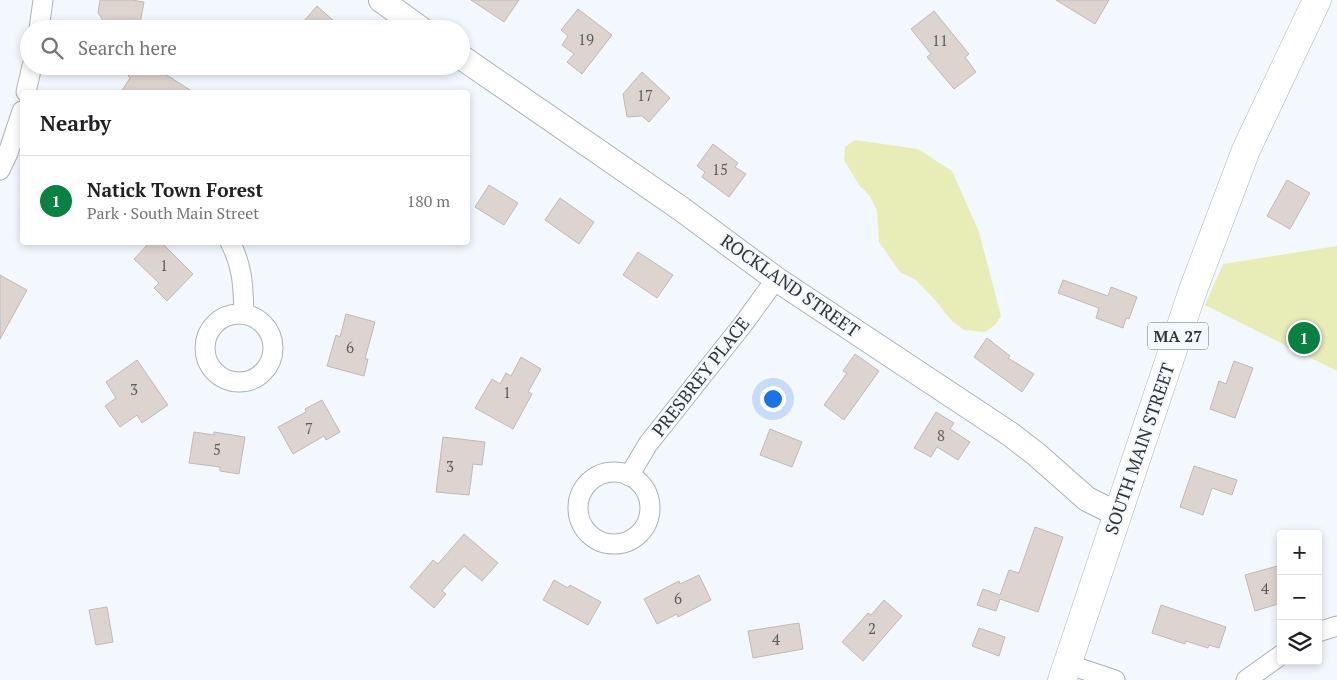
<!DOCTYPE html>
<html lang="en">
<head>
<meta charset="utf-8">
<style>
	body { margin:0; font-family:"PT Serif",serif; background:#f6f6f6; color:#202124 }
	.controls { position:absolute; right:15px; bottom:15px; display:grid; overflow:hidden; border-radius:5px; box-shadow:0 2px 8px #0003 }
	.controls button { width:45px; height:45px; display:grid; place-items:center; padding:0; border:0; border-bottom:1px solid #e0e0e0; background:#fff; color:#202124; font:25px sans-serif }
	.you { position:absolute; left:772px; top:398px; width:18px; height:18px; margin:-12px; border:4px solid #fff; border-radius:50%; background:#1a73e8; box-shadow:0 0 0 8px #1a73e833 }
	.badge { display:grid; place-items:center; width:32px; height:32px; border-radius:50%; background:#0b8043; color:#fff; font-size:16px; font-weight:700 }
	.pin { position:absolute; translate:-50% -50%; border:2px solid #fff; box-shadow:0 1px 5px #0006 }
	.list { margin:0; padding:0; list-style:none }
	h2 { display:flex; justify-content:space-between; align-items:center; height:65px; margin:0; padding:0 20px; font-size:21px }
	h2 small { font-size:16px; font-weight:400; color:#757577 }
	.list li { display:grid; grid-template-columns:32px 1fr auto; gap:15px; align-items:center; box-sizing:border-box; height:90px; padding:0 20px; border-top:1px solid #e0e0e0 }
	.list b { display:block; font-size:19px; white-space:nowrap }
	.list p { margin:0; font-size:16px; white-space:nowrap; color:#757577 }
	.list em { font-size:16px; font-style:normal; color:#757577 }
	.icon { flex:none; width:28px; height:28px; fill:none; stroke:currentColor; stroke-width:2; stroke-linecap:round; stroke-linejoin:round }
	.map { position:relative; flex:none; width:1337px; height:680px; overflow:hidden }
	.search { position:absolute; background:#fff; box-shadow:0 2px 8px #0003; left:20px; top:20px; width:450px; height:55px; display:flex; align-items:center; gap:12px; box-sizing:border-box; padding:0 18px; border-radius:28px; color:#757577; font-size:19px }
	.panel { position:absolute; background:#fff; box-shadow:0 2px 8px #0003; left:20px; top:90px; width:450px; height:155px; border-radius:5px }
	.map>svg:first-child { display:block }
</style>
</head>
<body>
<div class="map">
<svg width="1337" height="680" viewBox="0 0 1337 680">
	<rect width="100%" height="100%" fill="#f3f7fe"/>
	<g fill="#e8edb7">
		<polygon points="855,140 918,149 952,171 979,232 1001,316 995,325 985,332 964,330 951,320 936,301 916,280 900,272 879,242 877,210 869,195 859,185 844,160 845,147"/>
		<polygon points="1337,246 1337,371 1205,305 1223,264"/>
	</g>
	<g fill="#ddd4d0" stroke="#c2b9b5">
		<polygon points="100,0 132,0 144,2 139,29 108,27 98,13"/>
		<polygon points="471,0 519,0 504,22"/>
		<polygon points="1056,0 1109,0 1095,24"/>
		<polygon points="317,6 343,29 297,29"/>
		<polygon points="578,9 612,35 582,74 567,62 574,54 562,45 568,36 561,30"/>
		<polygon points="934,11 969,54 965,57 976,72 954,89 927,57 931,54 911,29"/>
		<polygon points="135,66 153,66 193,92 121,92 130,78 128,76"/>
		<polygon points="642,72 670,98 649,122 642,116 627,117 623,94"/>
		<polygon points="713,144 738,163 735,167 746,174 729,197 702,177 705,172 697,166"/>
		<polygon points="1287,180 1310,193 1290,229 1267,216"/>
		<polygon points="489,185 518,203 504,225 475,207"/>
		<polygon points="560,198 594,222 579,244 545,220"/>
		<polygon points="150,242 161,242 193,274 167,301 154,288 159,283 134,259"/>
		<polygon points="638,252 673,275 657,298 623,275"/>
		<polygon points="0,275 27,290 0,339"/>
		<polygon points="1063,280 1108,296 1111,287 1137,297 1129,319 1126,318 1123,328 1096,318 1099,308 1058,293"/>
		<polygon points="346,314 375,322 365,359 368,359 364,376 327,366 336,335 340,337"/>
		<polygon points="987,338 1010,356 1008,358 1034,374 1022,392 974,357"/>
		<polygon points="855,354 879,371 844,420 824,405 847,373 843,371"/>
		<polygon points="521,357 541,369 528,392 532,394 513,429 475,408 492,379 500,384 506,373 511,376"/>
		<polygon points="137,360 168,405 142,423 137,415 120,427 105,406 116,398 106,382"/>
		<polygon points="1234,361 1253,368 1235,418 1210,409 1219,381 1226,384"/>
		<polygon points="322,400 340,432 326,440 324,436 293,454 278,427 306,412 305,409"/>
		<polygon points="936,412 954,423 950,429 970,442 958,460 937,447 931,457 914,448"/>
		<polygon points="770,429 802,442 792,467 760,455"/>
		<polygon points="194,432 214,435 214,432 245,437 239,474 220,471 220,467 189,463"/>
		<polygon points="443,437 485,442 482,465 473,464 469,495 436,492"/>
		<polygon points="1194,466 1237,480 1232,495 1212,488 1203,515 1180,507"/>
		<polygon points="1035,527 1063,537 1038,612 1000,599 996,611 977,605 983,589 1000,595 1009,570 1019,573"/>
		<polygon points="464,534 498,563 482,581 464,566 442,591 446,594 434,608 410,587 433,560 438,564"/>
		<polygon points="1281,565 1281,603 1255,611 1245,575"/>
		<polygon points="699,575 711,600 678,617 677,614 657,624 644,599 679,581 680,584"/>
		<polygon points="554,580 568,588 570,585 601,602 588,625 543,600"/>
		<polygon points="884,600 902,616 863,661 842,642 868,613 871,615"/>
		<polygon points="1161,605 1226,627 1219,648 1209,645 1208,648 1186,641 1185,644 1152,633"/>
		<polygon points="107,607 113,642 96,645 89,610"/>
		<polygon points="799,623 803,649 753,658 748,631"/>
		<polygon points="979,628 1005,637 999,656 972,646"/>
	</g>
	<g fill="none" stroke-linecap="round" stroke-linejoin="round">
		<g stroke="#adb2b9" stroke-width="21">
			<g id="minor">
				<polyline points="39,29 43,0"/>
				<polyline points="26,92 32,66"/>
				<polyline points="0,170 8,153 22,111"/>
				<path d="M 230,242 C 243,267 243,286 244,313"/>
				<circle cx="239" cy="348" r="34"/>
				<circle cx="614" cy="508" r="36"/>
				<polyline points="629,476 648,444 744,323 776,279"/>
				<polyline points="1318,632 1337,626"/>
				<polyline points="1067,664 1115,680"/>
				<polyline points="1246,680 1281,655"/>
			</g>
		</g>
		<g stroke="#adb2b9" stroke-width="26">
			<g id="tertiary">
				<polyline points="381,0 421,29"/>
				<polyline points="461,57 680,208 776,279 1010,434 1036,454 1087,499 1117,514"/>
			</g>
		</g>
		<g stroke="#adb2b9" stroke-width="29">
			<polyline id="primary" points="1062,680 1193,290 1246,150 1317,0"/>
		</g>
		<use href="#minor" stroke="#fff" stroke-width="19"/>
		<use href="#tertiary" stroke="#fff" stroke-width="24"/>
		<use href="#primary" stroke="#fff" stroke-width="28"/>
	</g>
	<g text-anchor="middle" stroke-width="4" stroke-linejoin="round" paint-order="stroke">
		<g font-size="15" fill="#5d5c5d">
			<text x="586" y="45">19</text>
			<text x="940" y="46">11</text>
			<text x="645" y="101">17</text>
			<text x="720" y="175">15</text>
			<text x="164" y="271">1</text>
			<text x="350" y="353">6</text>
			<text x="134" y="395">3</text>
			<text x="507" y="398">1</text>
			<text x="309" y="434">7</text>
			<text x="941" y="441">8</text>
			<text x="217" y="455">5</text>
			<text x="450" y="472">3</text>
			<text x="1265" y="594">4</text>
			<text x="678" y="604">6</text>
			<text x="872" y="634">2</text>
			<text x="776" y="645">4</text>
		</g>
		<rect fill="#f3f7fe" stroke="#6c6e73" stroke-width="1" x="1148" y="322.5" width="60" height="27" rx="4"/>
		<g font-size="16" font-weight="bold" fill="#323437">
			<text x="1178" y="342">MA 27</text>
		</g>
		<g font-size="18" fill="#323437" stroke="#f3f7fe">
			<text transform="translate(790 286) rotate(35)" y="6">ROCKLAND STREET</text>
			<text transform="translate(701 377) rotate(-52)" y="6">PRESBREY PLACE</text>
			<text transform="translate(1140 449) rotate(-71)" y="6">SOUTH MAIN STREET</text>
		</g>
	</g>
</svg>
<div class="controls">
<button>+</button>
<button>−</button>
<button><svg class="icon" aria-label="layers" viewBox="0 0 24 24"><path d="M12 4l9 5-9 5-9-5zM3 14l9 5 9-5"/></svg></button>
</div>
<div class="you"></div>
<div class="pin badge" style="left:1304px;top:338px">1</div>
<div class="search"><svg class="icon" aria-label="search" viewBox="0 0 24 24"><circle cx="10" cy="10" r="6"/><path d="M15 15l6 6"/></svg>Search here</div>
<section class="panel">
<h2>Nearby<small></small></h2>
<ul class="list">
<li><span class="badge">1</span><div><b>Natick Town Forest</b><p>Park · South Main Street</p></div><em>180 m</em></li>
</ul>
</section>
</div>
</body>
</html>
